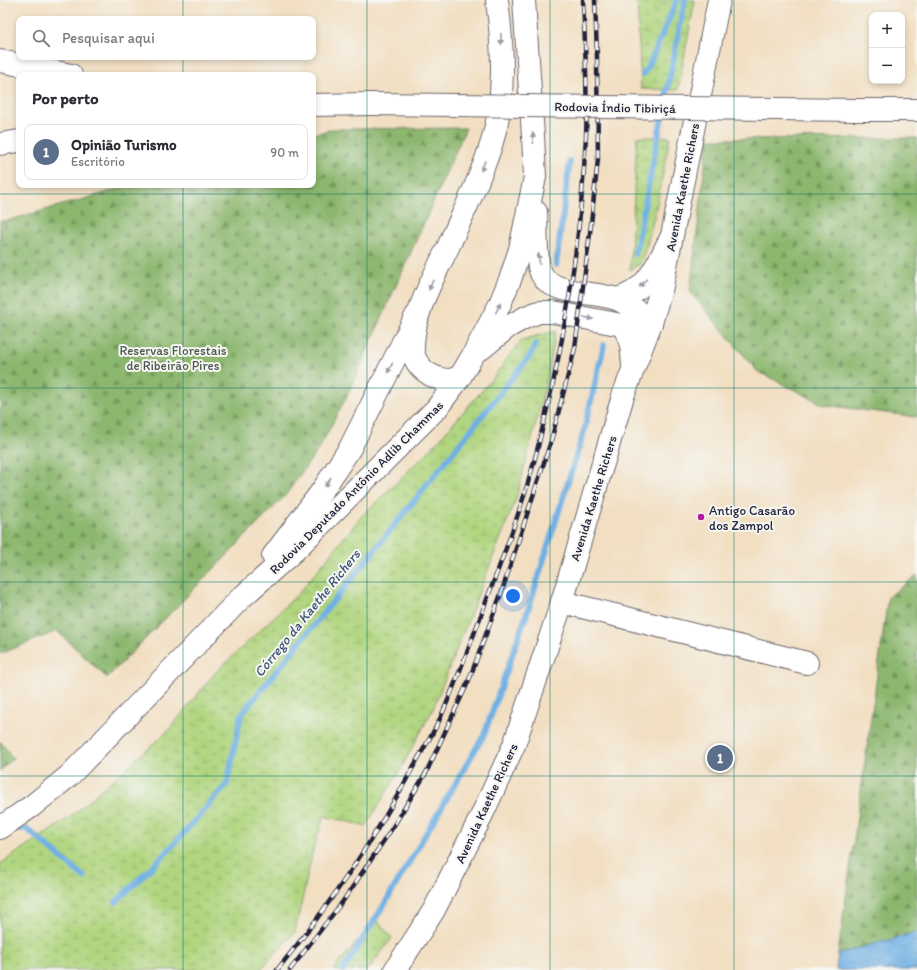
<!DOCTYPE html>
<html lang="pt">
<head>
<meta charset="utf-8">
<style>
	body { margin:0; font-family:Itim,sans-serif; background:#f7f7f7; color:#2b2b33 }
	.controls { position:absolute; right:12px; top:12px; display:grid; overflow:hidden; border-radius:8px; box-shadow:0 2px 6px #0003 }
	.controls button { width:36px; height:36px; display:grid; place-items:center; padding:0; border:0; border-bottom:1px solid #e1e1e2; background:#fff; color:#2b2b33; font:20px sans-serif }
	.you { position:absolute; left:513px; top:596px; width:14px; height:14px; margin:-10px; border:3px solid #fff; border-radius:50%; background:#1a73e8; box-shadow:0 0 0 6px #1a73e833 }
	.badge { display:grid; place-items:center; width:26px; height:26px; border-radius:50%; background:#d93025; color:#fff; font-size:13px; font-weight:700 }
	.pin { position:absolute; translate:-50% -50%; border:2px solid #fff; box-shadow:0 1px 4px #0006 }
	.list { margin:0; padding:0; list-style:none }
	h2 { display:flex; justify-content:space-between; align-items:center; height:52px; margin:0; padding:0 16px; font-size:17px }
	h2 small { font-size:13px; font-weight:400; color:#7c7c81 }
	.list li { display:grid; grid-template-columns:26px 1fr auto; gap:12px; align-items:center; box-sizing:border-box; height:56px; margin:0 8px 8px; padding:0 8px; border:1px solid #e1e1e2; border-radius:8px }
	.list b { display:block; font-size:15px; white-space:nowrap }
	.list p { margin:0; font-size:13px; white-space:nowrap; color:#7c7c81 }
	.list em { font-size:13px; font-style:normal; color:#7c7c81 }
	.icon { flex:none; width:22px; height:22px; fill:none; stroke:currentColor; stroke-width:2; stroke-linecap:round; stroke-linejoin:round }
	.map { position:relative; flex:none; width:917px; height:970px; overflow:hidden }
	.search { position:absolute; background:#fff; box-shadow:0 2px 6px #0003; left:16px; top:16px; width:300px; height:44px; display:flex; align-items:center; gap:10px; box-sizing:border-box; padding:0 14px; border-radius:8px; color:#7c7c81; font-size:15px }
	.panel { position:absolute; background:#fff; box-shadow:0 2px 6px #0003; left:16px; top:72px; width:300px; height:116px; border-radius:8px }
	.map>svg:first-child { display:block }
</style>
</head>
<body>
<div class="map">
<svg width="917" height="970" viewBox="0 0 917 970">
	<defs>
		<pattern id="forest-firs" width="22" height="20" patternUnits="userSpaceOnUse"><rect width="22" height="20" fill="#8cb76e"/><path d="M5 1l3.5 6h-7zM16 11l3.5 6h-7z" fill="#72945c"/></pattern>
		<pattern id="wetland-marsh" width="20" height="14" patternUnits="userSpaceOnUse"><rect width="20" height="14" fill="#b1d680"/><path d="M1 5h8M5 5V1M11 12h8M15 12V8" fill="none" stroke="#98b770"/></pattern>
		<pattern id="water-ripples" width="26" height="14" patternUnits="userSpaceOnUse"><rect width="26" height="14" fill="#70b0e3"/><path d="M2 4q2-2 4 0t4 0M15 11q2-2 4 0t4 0" fill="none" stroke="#5c8fb9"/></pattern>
	</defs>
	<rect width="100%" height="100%" fill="#f6f6f2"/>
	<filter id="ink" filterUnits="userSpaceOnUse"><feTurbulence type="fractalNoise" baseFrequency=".025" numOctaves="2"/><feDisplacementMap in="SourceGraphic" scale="8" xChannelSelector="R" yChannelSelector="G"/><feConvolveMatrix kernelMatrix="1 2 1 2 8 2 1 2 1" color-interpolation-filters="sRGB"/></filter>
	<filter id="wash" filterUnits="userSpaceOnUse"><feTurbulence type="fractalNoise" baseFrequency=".012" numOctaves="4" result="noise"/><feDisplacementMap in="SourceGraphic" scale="16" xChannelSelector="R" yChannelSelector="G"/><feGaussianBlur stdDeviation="0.9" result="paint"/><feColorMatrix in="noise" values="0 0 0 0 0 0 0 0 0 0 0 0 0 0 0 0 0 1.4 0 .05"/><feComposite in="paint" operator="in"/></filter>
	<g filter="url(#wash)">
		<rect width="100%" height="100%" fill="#f2dfc2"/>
		<g fill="url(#forest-firs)" stroke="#576c54">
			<polygon points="466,128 348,394 320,447 285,496 107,678 57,631 0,654 0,221 6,221 133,185 313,185 313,134 333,129"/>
			<polygon points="917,138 917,417 824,405 757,371 690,292 708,139"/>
			<polygon points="917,575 917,932 838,954 888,597"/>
			<polygon points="0,741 13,758 0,771"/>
		</g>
		<g fill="url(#wetland-marsh)" stroke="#6a7c5e">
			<polygon points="637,0 695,0 678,90 641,89"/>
			<polygon points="637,137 670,137 656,209 647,245 640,264 630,270"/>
			<polygon points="556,331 547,380 516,499 433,709 402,767 366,826 324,816 313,850 295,932 260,970 0,970 0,864 69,818 167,732 215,673 299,593 360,518 429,451 493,378 521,340"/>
			<polygon points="376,919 392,938 368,970 333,970"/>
		</g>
		<polygon fill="url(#water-ripples)" stroke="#49698f" points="917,932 917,970 836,970 838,954"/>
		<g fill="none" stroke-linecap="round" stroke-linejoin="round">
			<g stroke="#70b0e3" stroke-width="6">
				<polyline points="643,74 649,65 677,0"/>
				<polyline points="635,254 685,0"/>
				<polyline points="556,265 570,161"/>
				<polyline points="16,829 27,829 84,877"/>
				<polyline points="116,902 167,852 227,784 241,715 386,536 530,356 536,344"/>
				<polyline points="343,970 384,905 484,735 528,610 584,431 604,345"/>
			</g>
		</g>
	</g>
	<g filter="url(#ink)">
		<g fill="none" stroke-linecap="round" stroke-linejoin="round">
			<g stroke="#6b646a" stroke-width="24">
				<polyline id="minor" points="562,602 807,663"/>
			</g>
			<g stroke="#6b646a" stroke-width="24">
				<g id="major">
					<polyline points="273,556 322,491 350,448 416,316"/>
					<polyline points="0,828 32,806 70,775 241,598 295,550 437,408 460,377"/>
					<polyline points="395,970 434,910 480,819 514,745 562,602 623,396 651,323 662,286 719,0"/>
				</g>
			</g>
			<g stroke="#6b646a" stroke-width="24">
				<g id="highway">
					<path d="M 497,0 C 503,47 506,96 492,142 C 481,178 464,211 449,245 C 434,277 413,312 413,348 C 413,366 431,379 448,380 C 451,380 456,378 460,377 L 473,355 L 499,306 L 511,277 L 520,249 L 535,177 L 533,136 L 524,0"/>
					<polyline points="0,61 71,75"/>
					<polyline points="313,105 371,104"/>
					<polyline points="857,110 917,110"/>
					<polyline points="0,144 19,141"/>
					<path d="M 536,212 C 537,228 535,260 541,273 C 551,296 598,291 619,300 C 632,306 641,314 651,323"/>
					<path d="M 617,299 C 624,297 631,294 637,289 C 652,279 662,254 671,238"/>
					<path d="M 622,325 C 632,338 632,351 633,367"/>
					<polyline points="481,349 508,327 526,317 539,312 553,312 622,325 651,323"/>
				</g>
			</g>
			<use href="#minor" stroke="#fff" stroke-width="22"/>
			<use href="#major" stroke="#fff" stroke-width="22"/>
			<use href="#highway" stroke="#fff" stroke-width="22"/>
			<g stroke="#22223b" stroke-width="4.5">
				<g id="rail">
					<path d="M 277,970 C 330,905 377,835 416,762 C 424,748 432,735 439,721 C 457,681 472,640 487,599 C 508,544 529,488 542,430 C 566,335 581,234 586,136 C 588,91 585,45 583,0"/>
					<polyline points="290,970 343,901 391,830 426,773 469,680 502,591 551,441 575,348 590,233 598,159 597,56 595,0"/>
				</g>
			</g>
			<use href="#rail" stroke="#f6f6f2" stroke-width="3" stroke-dasharray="9" stroke-linecap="butt"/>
			<g stroke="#6b646a" stroke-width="24" stroke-linecap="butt">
				<polyline id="highway-bridge" points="371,104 857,110"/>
			</g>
			<use href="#highway-bridge" stroke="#fff" stroke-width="22"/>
		</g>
		<defs><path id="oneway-solid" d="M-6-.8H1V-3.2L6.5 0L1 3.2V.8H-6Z"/></defs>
		<g fill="#9c9ca7">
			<use href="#oneway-solid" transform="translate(501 39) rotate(88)"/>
			<use href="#oneway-solid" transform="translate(533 138) rotate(-93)"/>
			<use href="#oneway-solid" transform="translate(483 166) rotate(110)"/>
			<use href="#oneway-solid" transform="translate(539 259) rotate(-96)"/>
			<use href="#oneway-solid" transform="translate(643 283) rotate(131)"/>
			<use href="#oneway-solid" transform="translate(431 285) rotate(114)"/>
			<use href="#oneway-solid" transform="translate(498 308) rotate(-64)"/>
			<use href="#oneway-solid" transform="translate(588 318) rotate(11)"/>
			<use href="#oneway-solid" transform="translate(390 368) rotate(117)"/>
			<use href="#oneway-solid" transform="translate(328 482) rotate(123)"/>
		</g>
	</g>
	<path fill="none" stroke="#0f766e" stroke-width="1" stroke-opacity="0.55" d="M 183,0 L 183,19M 367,0 L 367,970M 550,0 L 550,970M 734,0 L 734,970M 183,57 L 183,75M 183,185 L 183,970M 0,194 L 917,194M 0,388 L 917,388M 0,582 L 917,582M 0,776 L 917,776"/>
	<circle fill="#b5179e" stroke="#f6f6f2" stroke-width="1.5" cx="701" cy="517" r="4"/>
	<g text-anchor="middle" stroke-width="4" stroke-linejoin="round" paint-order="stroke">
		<g font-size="13" fill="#22223b" stroke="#f6f6f2">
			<text transform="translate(615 107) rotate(1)" y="5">Rodovia Índio Tibiriçá</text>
			<text transform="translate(682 187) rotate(-79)" y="5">Avenida Kaethe Richers</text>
			<text transform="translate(356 487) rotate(-45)" y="5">Rodovia Deputado Antônio Adlib Chammas</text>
			<text transform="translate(593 498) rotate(-73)" y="5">Avenida Kaethe Richers</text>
			<text transform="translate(486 803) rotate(-65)" y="5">Avenida Kaethe Richers</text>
		</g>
		<g font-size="13" fill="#4d5850" stroke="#f6f6f2">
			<text x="173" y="355">Reservas Florestais<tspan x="173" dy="15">de Ribeirão Pires</tspan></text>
		</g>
		<g font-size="13" fill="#22223b" stroke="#f6f6f2" text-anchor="start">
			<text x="709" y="515">Antigo Casarão<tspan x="709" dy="15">dos Zampol</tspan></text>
		</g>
		<g font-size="14" font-style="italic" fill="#3d5476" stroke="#f6f6f2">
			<text transform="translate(307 613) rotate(-51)" y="5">Córrego da Kaethe Richers</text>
		</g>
	</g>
</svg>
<div class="controls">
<button>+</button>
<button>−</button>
</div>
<div class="you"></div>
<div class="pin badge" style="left:720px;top:758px;background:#5c6f8a">1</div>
<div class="search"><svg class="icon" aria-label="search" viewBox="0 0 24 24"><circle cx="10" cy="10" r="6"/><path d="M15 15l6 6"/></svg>Pesquisar aqui</div>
<section class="panel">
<h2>Por perto<small></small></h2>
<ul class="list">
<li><span class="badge" style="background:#5c6f8a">1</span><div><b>Opinião Turismo</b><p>Escritório</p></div><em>90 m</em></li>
</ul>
</section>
</div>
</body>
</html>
